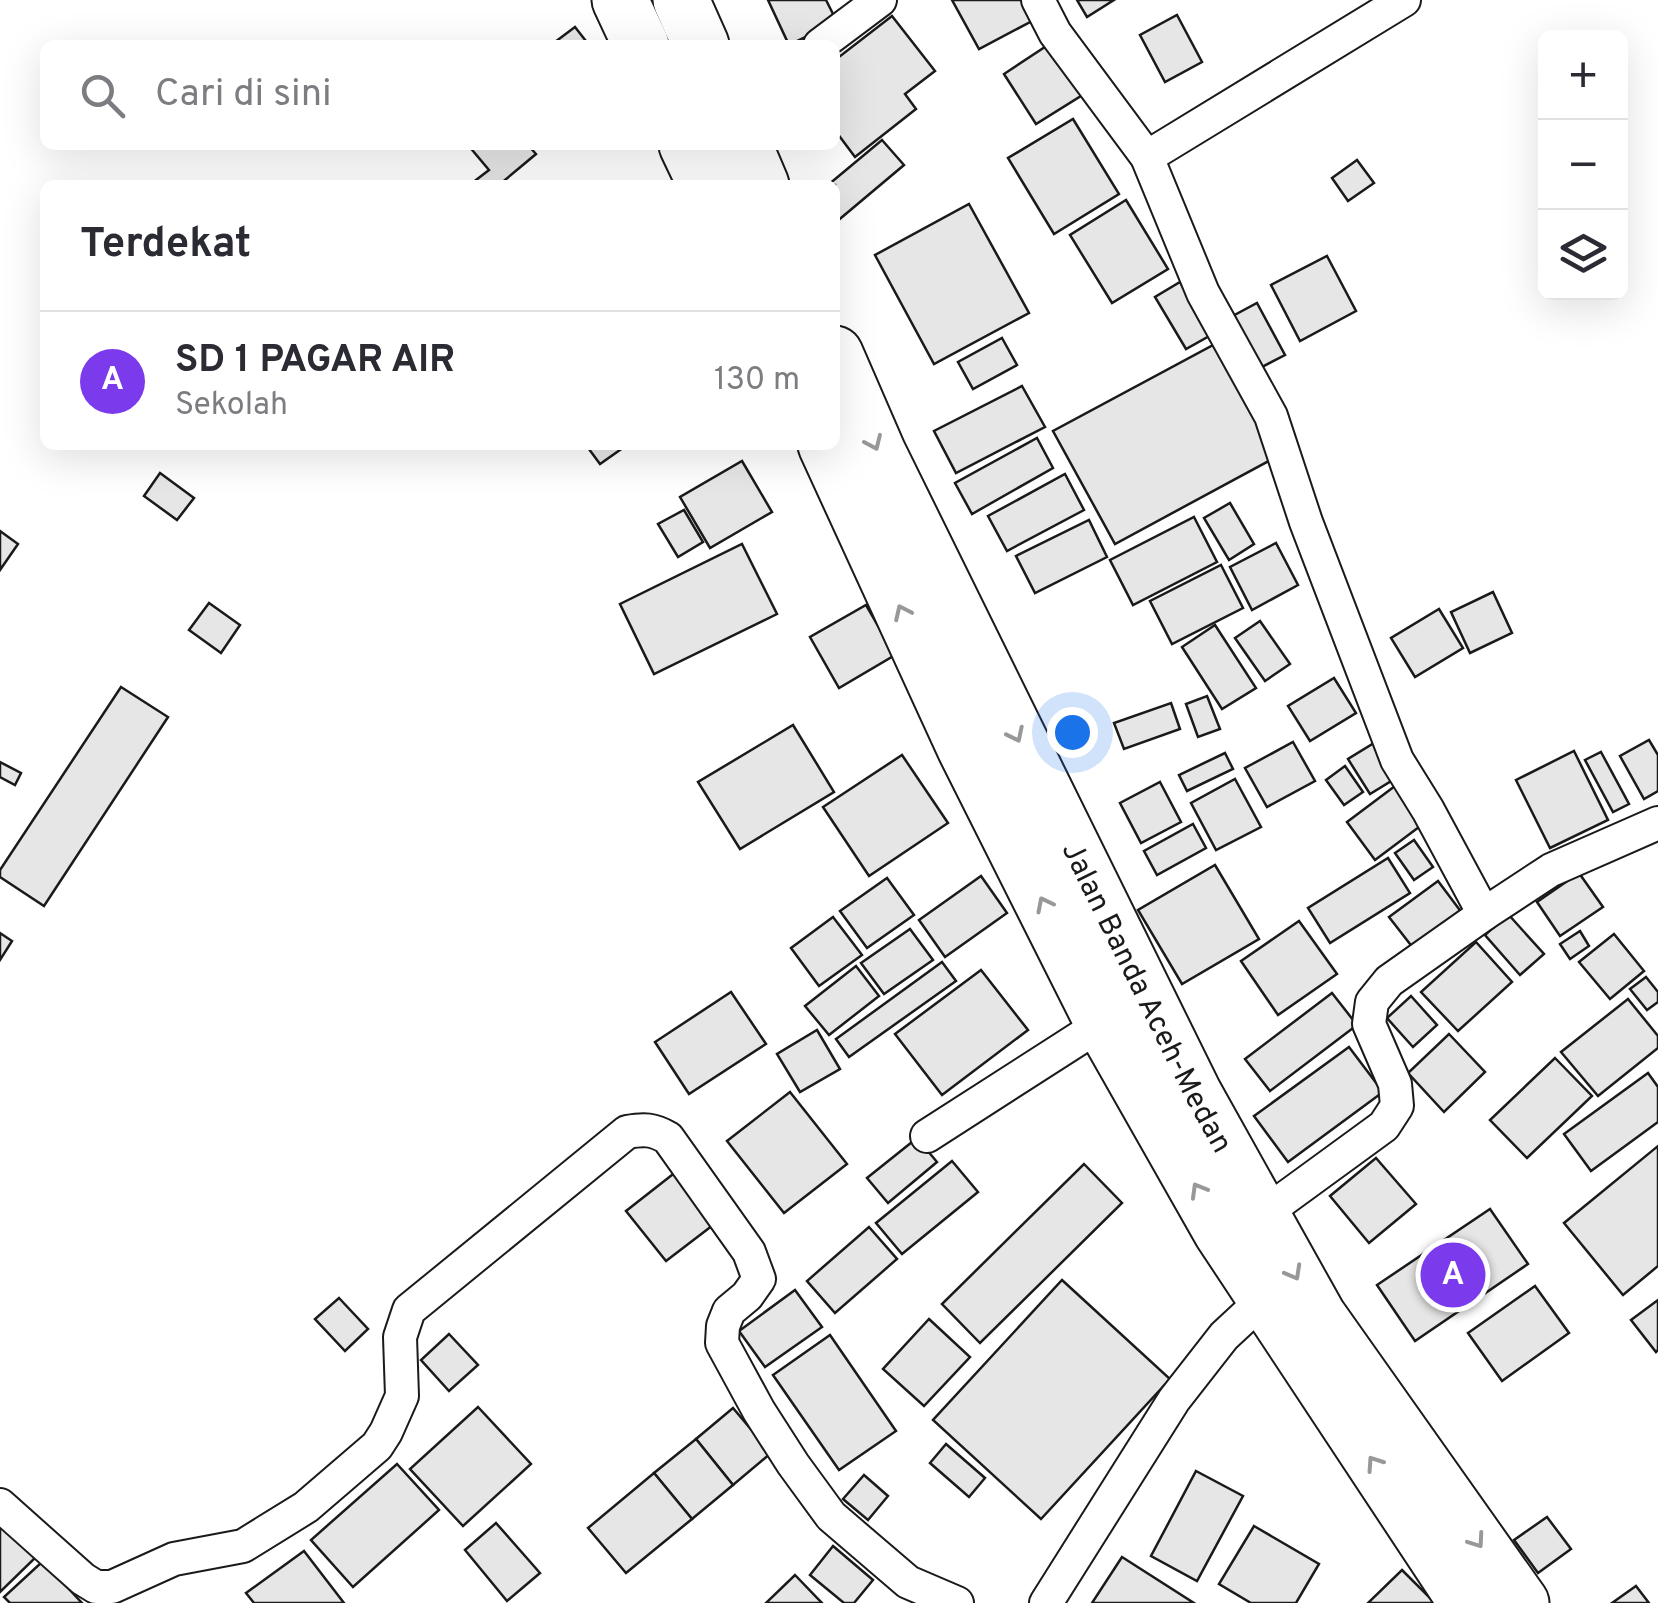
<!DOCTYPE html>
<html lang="id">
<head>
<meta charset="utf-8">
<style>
	body { margin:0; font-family:Overpass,sans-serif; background:#f7f7f7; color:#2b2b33 }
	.controls { position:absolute; right:30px; top:30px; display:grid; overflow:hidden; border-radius:15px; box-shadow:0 10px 40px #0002 }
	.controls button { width:90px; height:90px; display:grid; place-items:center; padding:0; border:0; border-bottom:2px solid #e1e1e2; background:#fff; color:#2b2b33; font:50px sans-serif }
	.you { position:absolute; left:1072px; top:732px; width:35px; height:35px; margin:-25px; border:8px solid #fff; border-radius:50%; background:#1a73e8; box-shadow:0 0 0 15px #1a73e833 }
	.badge { display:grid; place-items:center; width:65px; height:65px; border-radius:50%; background:#7c3aed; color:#fff; font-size:32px; font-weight:700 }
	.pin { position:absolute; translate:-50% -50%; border:5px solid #fff; box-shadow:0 2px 10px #0006 }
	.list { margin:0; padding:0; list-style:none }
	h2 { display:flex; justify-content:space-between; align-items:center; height:130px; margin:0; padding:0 40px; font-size:42px }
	h2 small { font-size:32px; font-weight:400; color:#7c7c81 }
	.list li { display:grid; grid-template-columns:65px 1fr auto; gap:30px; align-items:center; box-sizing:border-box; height:140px; padding:0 40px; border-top:2px solid #e1e1e2 }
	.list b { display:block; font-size:38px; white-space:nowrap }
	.list p { margin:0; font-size:32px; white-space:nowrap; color:#7c7c81 }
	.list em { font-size:32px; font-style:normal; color:#7c7c81 }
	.icon { flex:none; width:55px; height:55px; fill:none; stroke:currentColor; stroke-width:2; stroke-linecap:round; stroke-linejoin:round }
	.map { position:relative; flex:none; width:1658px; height:1603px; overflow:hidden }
	.search { position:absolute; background:#fff; box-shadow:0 10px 40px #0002; left:40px; top:40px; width:800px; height:110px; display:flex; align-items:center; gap:25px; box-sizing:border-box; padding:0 35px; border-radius:15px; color:#7c7c81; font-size:38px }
	.panel { position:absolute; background:#fff; box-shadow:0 10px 40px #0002; left:40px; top:180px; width:800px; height:270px; border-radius:15px }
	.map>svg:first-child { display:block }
</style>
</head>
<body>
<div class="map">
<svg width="1658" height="1603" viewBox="0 0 1658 1603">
	<rect width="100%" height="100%" fill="#fff"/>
	<g fill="#e6e6e6" stroke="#1a1a1a" stroke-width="2.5">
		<polygon points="768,0 826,0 837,22 789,45"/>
		<polygon points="952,0 1024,0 1034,20 979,49"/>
		<polygon points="1077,0 1114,0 1087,17"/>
		<polygon points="1177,15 1202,62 1165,82 1140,35"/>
		<polygon points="892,16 935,71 905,94 916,109 855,157 837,133 835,135 835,60"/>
		<polygon points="575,27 589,45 551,45"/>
		<polygon points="1051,43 1084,94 1036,124 1004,74"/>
		<polygon points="1073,119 1119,194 1054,234 1008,158"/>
		<polygon points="882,140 904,165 835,223 835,185 828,185"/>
		<polygon points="468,145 528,145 536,154 499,185 480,185 476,180 489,170"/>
		<polygon points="1357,160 1374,183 1348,201 1332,178"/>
		<polygon points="1126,200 1168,269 1112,303 1070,235"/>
		<polygon points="969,204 1029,313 934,364 875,255"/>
		<polygon points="1327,256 1356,311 1300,341 1271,285"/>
		<polygon points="1180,282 1211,335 1186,349 1155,297"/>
		<polygon points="1257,303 1285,355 1256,370 1229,318"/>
		<polygon points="1002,338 1017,365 973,389 958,362"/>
		<polygon points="1217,343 1278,456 1115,544 1053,431"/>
		<polygon points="1022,386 1045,427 956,473 934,431"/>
		<polygon points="1037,438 1053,468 972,514 955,483"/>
		<polygon points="586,445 627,445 600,464"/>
		<polygon points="742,461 772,512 710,548 680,497"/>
		<polygon points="160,473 194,498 177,520 144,496"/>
		<polygon points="1065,474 1084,510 1007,551 988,516"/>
		<polygon points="1230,503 1254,544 1229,560 1204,518"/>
		<polygon points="684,510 703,542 678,557 658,524"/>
		<polygon points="1194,517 1217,562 1133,605 1110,560"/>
		<polygon points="1089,520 1107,557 1035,593 1016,556"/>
		<polygon points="0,531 18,544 0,570"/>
		<polygon points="1276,543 1298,585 1252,610 1230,567"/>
		<polygon points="742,544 777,614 654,674 620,604"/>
		<polygon points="1221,565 1243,608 1172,644 1150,601"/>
		<polygon points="1493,592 1512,633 1470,653 1451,612"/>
		<polygon points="209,603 240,625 221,653 189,630"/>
		<polygon points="866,605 895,655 839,688 810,637"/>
		<polygon points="1439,609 1463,648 1415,677 1391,638"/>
		<polygon points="1260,621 1290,664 1265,681 1235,638"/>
		<polygon points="1215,625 1256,688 1222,709 1182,647"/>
		<polygon points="1334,678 1356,713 1310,741 1288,706"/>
		<polygon points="121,687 168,717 44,906 0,877 0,870"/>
		<polygon points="1207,696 1220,729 1198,737 1186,704"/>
		<polygon points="1171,703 1180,729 1124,749 1114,723"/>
		<polygon points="793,725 834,792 740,849 698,782"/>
		<polygon points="1649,740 1658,755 1658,791 1644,799 1620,756"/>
		<polygon points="1293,742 1315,781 1267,807 1245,768"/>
		<polygon points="1374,743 1396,778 1370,794 1348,759"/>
		<polygon points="1574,751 1608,820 1550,848 1516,780"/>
		<polygon points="1601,752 1629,804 1613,812 1585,760"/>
		<polygon points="1225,753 1233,769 1187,791 1179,775"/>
		<polygon points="902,755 948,823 869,876 823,807"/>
		<polygon points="0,762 21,773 15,785 0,777"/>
		<polygon points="1345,766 1363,792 1344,805 1326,780"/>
		<polygon points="1235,779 1261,827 1216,850 1191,803"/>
		<polygon points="1160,782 1181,822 1141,843 1120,803"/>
		<polygon points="1399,783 1427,821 1375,860 1347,822"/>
		<polygon points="1193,824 1206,848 1157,875 1144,851"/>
		<polygon points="1414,840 1433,867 1414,880 1395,853"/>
		<polygon points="1388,858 1410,893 1330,943 1308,908"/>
		<polygon points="1215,865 1259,939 1182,984 1138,910"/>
		<polygon points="1579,873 1603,907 1560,936 1537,902"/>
		<polygon points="981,876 1007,913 945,957 919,920"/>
		<polygon points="887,878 914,915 867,948 840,911"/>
		<polygon points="1438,881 1465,917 1417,953 1389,917"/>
		<polygon points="1508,914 1544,954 1520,975 1485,935"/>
		<polygon points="833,917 862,955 819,986 791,948"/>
		<polygon points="1299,921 1337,974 1278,1015 1241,961"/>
		<polygon points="910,929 933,960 884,994 861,963"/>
		<polygon points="1580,931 1589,946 1570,959 1560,944"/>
		<polygon points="0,933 12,941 0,960"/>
		<polygon points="1614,934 1644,971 1610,999 1579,962"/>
		<polygon points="1476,942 1512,982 1458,1031 1421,992"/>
		<polygon points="942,962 956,981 849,1057 836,1039"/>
		<polygon points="856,966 879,996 829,1035 805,1006"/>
		<polygon points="981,970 1028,1030 942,1095 895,1034"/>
		<polygon points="1646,977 1658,992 1658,1002 1647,1010 1630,989"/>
		<polygon points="731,992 766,1044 689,1094 655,1042"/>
		<polygon points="1332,993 1357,1025 1270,1091 1245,1059"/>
		<polygon points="1411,996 1437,1025 1413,1047 1387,1018"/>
		<polygon points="1628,999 1658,1036 1658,1048 1598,1096 1561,1052"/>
		<polygon points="817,1030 840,1069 800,1092 777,1054"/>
		<polygon points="1449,1034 1485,1072 1444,1112 1408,1073"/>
		<polygon points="1349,1047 1383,1092 1288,1162 1254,1116"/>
		<polygon points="1555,1058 1592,1096 1527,1158 1490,1120"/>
		<polygon points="1648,1073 1658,1087 1658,1122 1591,1171 1564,1134"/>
		<polygon points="790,1092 847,1164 784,1213 727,1141"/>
		<polygon points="917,1138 937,1162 888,1203 867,1178"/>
		<polygon points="1658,1146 1658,1266 1623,1295 1564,1223"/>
		<polygon points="1376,1158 1416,1204 1369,1243 1330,1196"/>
		<polygon points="952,1161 978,1192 902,1254 876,1223"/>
		<polygon points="1084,1164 1122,1203 980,1343 942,1304"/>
		<polygon points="677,1171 717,1222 666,1261 626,1211"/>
		<polygon points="1490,1209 1528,1264 1415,1341 1377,1285"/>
		<polygon points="869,1227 897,1259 835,1313 807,1281"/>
		<polygon points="1062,1280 1170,1379 1041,1519 933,1420"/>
		<polygon points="1535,1286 1569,1333 1502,1381 1468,1333"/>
		<polygon points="795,1290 822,1327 765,1367 739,1331"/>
		<polygon points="339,1298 368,1329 345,1351 315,1319"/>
		<polygon points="1658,1300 1658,1350 1656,1352 1631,1320"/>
		<polygon points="929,1319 970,1357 924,1406 883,1369"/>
		<polygon points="449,1334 478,1365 449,1391 421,1360"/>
		<polygon points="830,1335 896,1431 839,1470 773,1375"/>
		<polygon points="478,1407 531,1464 463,1526 410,1469"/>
		<polygon points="733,1408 771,1453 733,1485 696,1439"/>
		<polygon points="696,1439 733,1485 692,1519 654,1473"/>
		<polygon points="946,1444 985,1478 969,1497 930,1463"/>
		<polygon points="397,1464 439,1510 353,1587 311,1540"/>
		<polygon points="1196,1471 1243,1496 1197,1581 1151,1556"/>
		<polygon points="654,1473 692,1519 626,1573 588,1528"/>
		<polygon points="864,1475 888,1496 868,1520 843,1499"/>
		<polygon points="1547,1517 1571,1549 1538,1573 1514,1540"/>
		<polygon points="0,1522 35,1558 0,1592"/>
		<polygon points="496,1523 540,1573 507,1601 465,1550"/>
		<polygon points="1254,1526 1319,1564 1296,1603 1251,1603 1219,1584"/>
		<polygon points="833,1546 873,1580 854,1603 844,1603 810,1575"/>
		<polygon points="304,1551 344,1603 254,1603 246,1593"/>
		<polygon points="1122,1557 1194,1603 1092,1603"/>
		<polygon points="43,1561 82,1603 10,1603 4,1597"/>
		<polygon points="1402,1570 1435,1603 1368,1603"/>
		<polygon points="795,1575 822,1603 766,1603"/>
		<polygon points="1636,1586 1649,1603 1612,1603"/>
	</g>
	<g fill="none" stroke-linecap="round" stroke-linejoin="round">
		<g stroke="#1a1a1a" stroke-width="36">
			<g id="street">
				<polyline points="1038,0 1055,33 1147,157 1203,293 1271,416 1306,522 1397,760 1428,810 1484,914"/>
				<polyline points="820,45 880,0"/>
				<polyline points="1147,157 1404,0"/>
				<polyline points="927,1136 1103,1023"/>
				<polyline points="1262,1215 1384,1126 1397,1106 1395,1084 1369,1024 1372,1002 1389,981 1484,914 1551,870 1658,823"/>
				<path d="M 0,1505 L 83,1579 L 96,1587 L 112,1587 L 174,1559 L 243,1546 L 306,1507 L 377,1446 L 386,1432 L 402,1396 L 400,1337 L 409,1310 L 627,1132 C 644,1129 653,1129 668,1138 L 749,1252 L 759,1279 L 747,1296 L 729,1311 L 723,1326 L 722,1343 L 759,1411 L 793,1464 L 831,1516 L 908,1582 L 957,1603"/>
				<polyline points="1046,1603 1174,1400 1224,1336 1265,1298"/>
			</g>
		</g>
		<g stroke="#1a1a1a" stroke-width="59">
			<g id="highway">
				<polyline points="620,0 641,45"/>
				<polyline points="681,0 701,45"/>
				<polyline points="687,145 706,185"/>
				<polyline points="744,145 761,185"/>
				<path id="s1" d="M 835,354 L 878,453 L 1194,1094 L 1318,1316 L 1521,1603"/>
				<polyline points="826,445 965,748 1103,1023 1221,1231 1467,1603"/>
			</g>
		</g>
		<use href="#street" stroke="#fff" stroke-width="32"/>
		<use href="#highway" stroke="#fff" stroke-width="55"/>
	</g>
	<defs><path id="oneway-chevron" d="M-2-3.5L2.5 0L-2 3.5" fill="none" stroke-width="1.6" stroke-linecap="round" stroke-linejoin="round" transform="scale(2.5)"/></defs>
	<g stroke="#989898">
		<use href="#oneway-chevron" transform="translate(874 443) rotate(66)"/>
		<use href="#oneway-chevron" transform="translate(902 612) rotate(-115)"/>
		<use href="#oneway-chevron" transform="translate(1016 735) rotate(64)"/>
		<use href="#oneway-chevron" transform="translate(1044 904) rotate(-117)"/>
		<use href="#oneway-chevron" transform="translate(1198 1190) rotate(-120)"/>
		<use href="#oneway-chevron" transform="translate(1294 1273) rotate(61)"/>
		<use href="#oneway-chevron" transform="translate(1374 1463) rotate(-124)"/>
		<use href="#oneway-chevron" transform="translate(1477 1541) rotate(55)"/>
	</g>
	<g text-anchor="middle" stroke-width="8" stroke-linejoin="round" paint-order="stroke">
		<g font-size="30" fill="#1a1a1a" stroke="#fff">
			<text dy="10" stroke="none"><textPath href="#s1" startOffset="715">Jalan Banda Aceh-Medan</textPath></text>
		</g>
	</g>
</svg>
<div class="controls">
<button>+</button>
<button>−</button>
<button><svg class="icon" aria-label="layers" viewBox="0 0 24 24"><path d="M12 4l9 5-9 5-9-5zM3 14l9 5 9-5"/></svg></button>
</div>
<div class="you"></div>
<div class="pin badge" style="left:1453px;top:1275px">A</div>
<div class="search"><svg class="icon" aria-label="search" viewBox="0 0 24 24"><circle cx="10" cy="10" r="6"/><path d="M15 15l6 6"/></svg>Cari di sini</div>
<section class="panel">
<h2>Terdekat<small></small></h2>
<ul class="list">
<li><span class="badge">A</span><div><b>SD 1 PAGAR AIR</b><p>Sekolah</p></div><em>130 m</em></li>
</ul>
</section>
</div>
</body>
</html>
